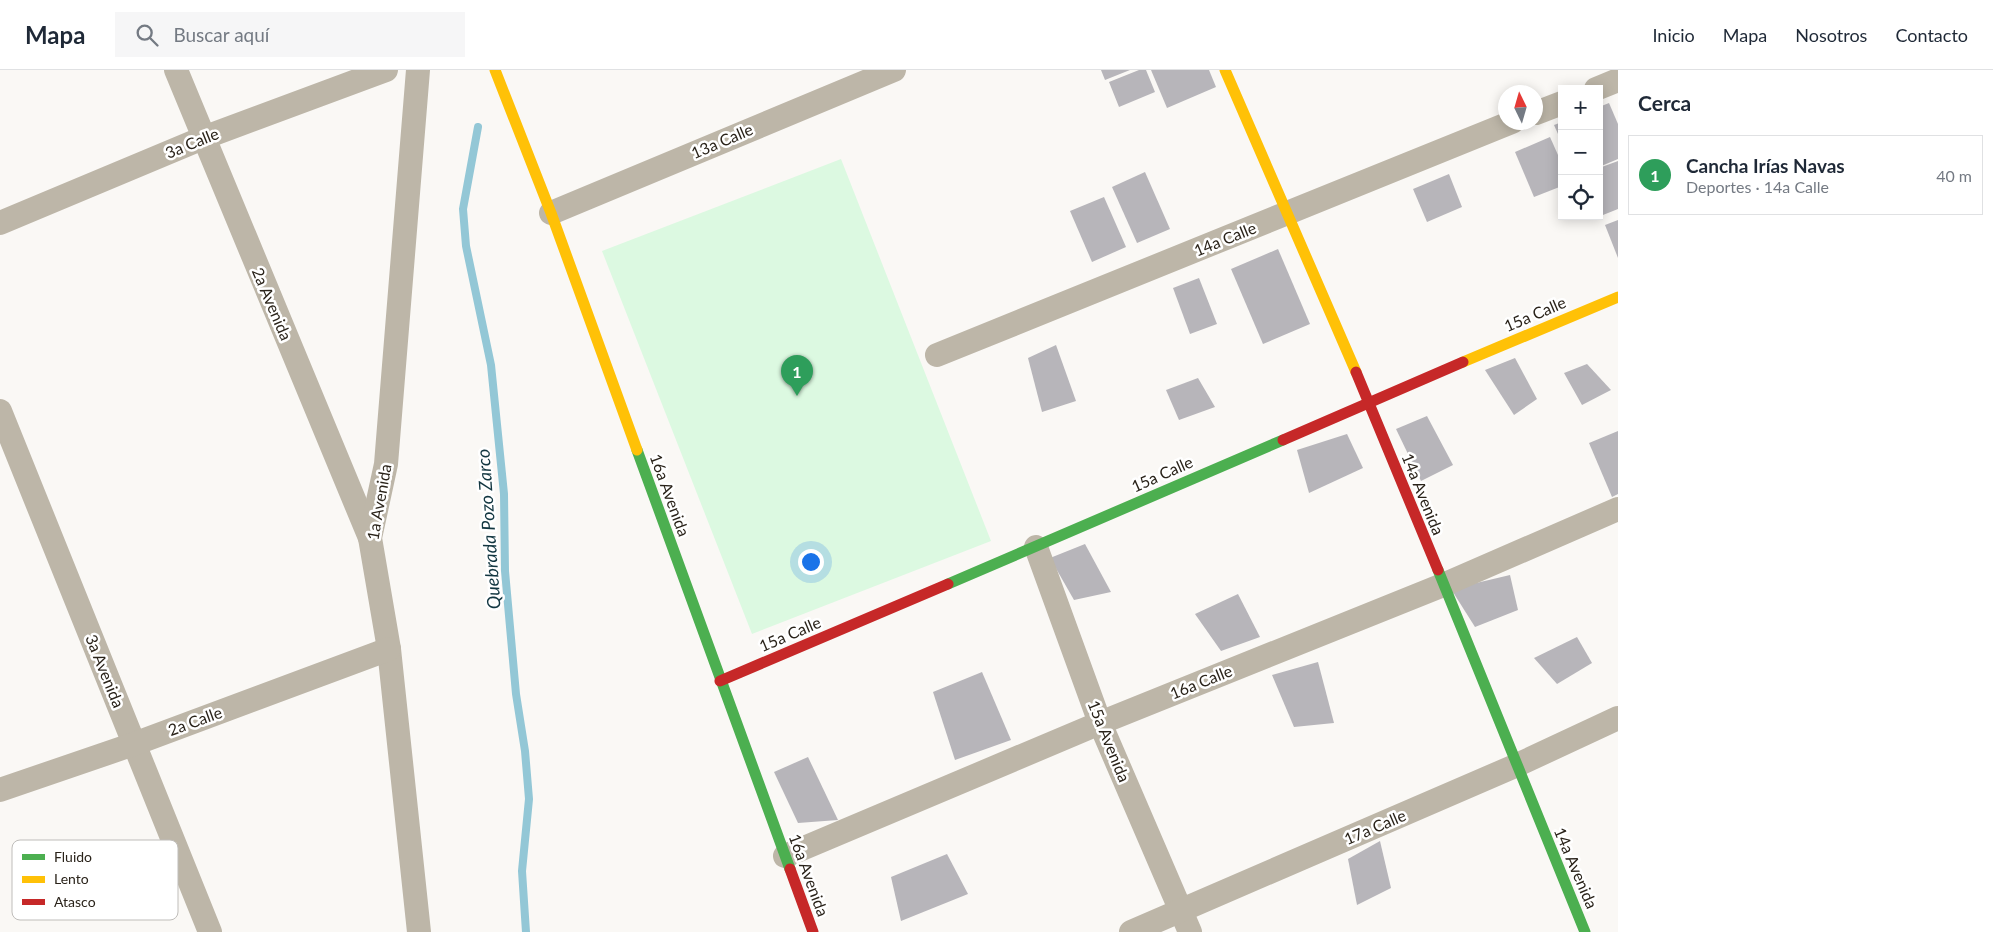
<!DOCTYPE html>
<html lang="es">
<head>
<meta charset="utf-8">
<style>
	body { margin:0; font-family:Lato,sans-serif; background:#f6f6f7; color:#1f2937 }
	.controls { position:absolute; right:15px; top:15px; display:grid; overflow:hidden; border-radius:0px; box-shadow:0 2px 12px #0003 }
	.controls button { width:45px; height:45px; display:grid; place-items:center; padding:0; border:0; border-bottom:1px solid #e0e1e3; background:#fff; color:#1f2937; font:25px sans-serif }
	.compass { position:absolute; left:1498px; top:15px; width:45px; height:45px; border-radius:50%; background:#fff; box-shadow:0 2px 12px #0003; rotate:355deg }
	.you { position:absolute; left:810px; top:491px; width:18px; height:18px; margin:-12px; border:4px solid #fff; border-radius:50%; background:#1a73e8; box-shadow:0 0 0 8px #1a73e833 }
	.badge { display:grid; place-items:center; width:32px; height:32px; border-radius:50%; background:#736e67; color:#fff; font-size:16px; font-weight:700 }
	.pin { position:absolute; translate:-50% -41px; filter:drop-shadow(0 1px 2px #0008) }
	.pin::after { content:''; position:absolute; top:26px; width:18px; height:15px; background:inherit; clip-path:polygon(0 0,100% 0,50% 100%) }
	.list { margin:0; padding:0; list-style:none }
	h2 { display:flex; justify-content:space-between; align-items:center; height:65px; margin:0; padding:0 20px; font-size:21px }
	h2 small { font-size:16px; font-weight:400; color:#747a83 }
	.list li { display:grid; grid-template-columns:32px 1fr auto; gap:15px; align-items:center; box-sizing:border-box; height:80px; margin:0 10px 10px; padding:0 10px; border:1px solid #e0e1e3; border-radius:0px }
	.list b { display:block; font-size:19px; white-space:nowrap }
	.list p { margin:0; font-size:16px; white-space:nowrap; color:#747a83 }
	.list em { font-size:16px; font-style:normal; color:#747a83 }
	.icon { flex:none; width:28px; height:28px; fill:none; stroke:currentColor; stroke-width:2; stroke-linecap:round; stroke-linejoin:round }
	.map { position:relative; flex:none; width:1618px; height:862px; overflow:hidden }
	header { display:flex; align-items:center; gap:30px; box-sizing:border-box; height:70px; padding:0 25px; background:#fff; border-bottom:1px solid #e0e1e3 }
	header strong { font-size:24px }
	nav { display:flex; gap:28px; margin-inline-start:auto; font-size:18px }
	.search { width:350px; height:45px; background:#f6f6f7; display:flex; align-items:center; gap:12px; box-sizing:border-box; padding:0 18px; border-radius:0px; color:#747a83; font-size:19px }
	main { display:flex }
	aside { flex:1; background:#fff }
	.map>svg:first-child { display:block }
</style>
</head>
<body>
<header>
<strong>Mapa</strong>
<div class="search"><svg class="icon" aria-label="search" viewBox="0 0 24 24"><circle cx="10" cy="10" r="6"/><path d="M15 15l6 6"/></svg>Buscar aquí</div>
<nav><a>Inicio</a><a>Mapa</a><a>Nosotros</a><a>Contacto</a></nav>
</header>
<main>
<div class="map">
<svg width="1618" height="862" viewBox="0 0 1618 862">
	<rect width="100%" height="100%" fill="#faf8f5"/>
	<polygon fill="#dcf9e1" points="841,89 991,471 752,564 602,181"/>
	<g fill="none" stroke-linecap="round" stroke-linejoin="round">
		<polyline stroke="#93c7d6" stroke-width="8" points="478,57 463,139 466,176 491,295 504,424 505,501 516,624 525,681 529,729 522,801 526,862"/>
	</g>
	<g fill="#b7b5ba">
		<polygon points="1101,0 1130,0 1105,10"/>
		<polygon points="1139,0 1146,0 1155,22 1119,37 1109,12"/>
		<polygon points="1151,0 1209,0 1216,17 1167,38"/>
		<polygon points="1609,33 1618,54 1618,89 1599,97 1599,37"/>
		<polygon points="1562,52 1562,73 1554,55"/>
		<polygon points="1550,67 1562,94 1562,116 1534,127 1515,82"/>
		<polygon points="1618,91 1618,139 1603,145 1599,134 1599,98"/>
		<polygon points="1145,102 1170,159 1137,173 1112,117"/>
		<polygon points="1449,104 1462,137 1427,152 1413,119"/>
		<polygon points="1104,127 1126,177 1092,192 1070,141"/>
		<polygon points="1618,150 1618,188 1605,155"/>
		<polygon points="1278,179 1310,254 1263,274 1231,199"/>
		<polygon points="1199,208 1217,254 1190,264 1173,218"/>
		<polygon points="1056,275 1076,331 1042,342 1028,288"/>
		<polygon points="1515,288 1537,329 1514,345 1485,300"/>
		<polygon points="1587,294 1611,320 1582,335 1564,303"/>
		<polygon points="1198,308 1215,337 1179,350 1166,320"/>
		<polygon points="1427,346 1453,395 1421,411 1396,359"/>
		<polygon points="1618,361 1618,424 1612,427 1589,373"/>
		<polygon points="1347,364 1363,398 1309,423 1297,380"/>
		<polygon points="1085,474 1111,522 1074,530 1050,488"/>
		<polygon points="1510,505 1518,540 1475,557 1451,519"/>
		<polygon points="1238,524 1260,567 1221,581 1195,544"/>
		<polygon points="1577,567 1592,593 1557,614 1534,588"/>
		<polygon points="1318,592 1334,653 1294,657 1272,605"/>
		<polygon points="982,602 1011,670 955,690 933,622"/>
		<polygon points="808,687 838,750 798,753 774,702"/>
		<polygon points="1380,771 1391,818 1357,835 1348,789"/>
		<polygon points="947,784 968,824 901,851 891,807"/>
	</g>
	<g fill="none" stroke-linecap="round" stroke-linejoin="round">
		<g stroke="#bdb6a8" stroke-width="24">
			<polyline points="176,0 370,468"/>
			<polyline points="418,0 386,394 370,468 389,579 419,862"/>
			<polyline points="1596,19 1618,10"/>
			<polyline points="1536,43 1562,33"/>
			<polyline points="551,143 894,0"/>
			<polyline points="0,153 203,68 386,0"/>
			<polyline points="937,285 1512,52"/>
			<polyline points="0,341 210,862"/>
			<polyline points="1036,477 1100,653 1190,862"/>
			<polyline points="0,720 134,674 389,579"/>
			<polyline points="785,786 1100,653 1443,515 1618,439"/>
			<polyline points="1131,862 1515,696 1618,648"/>
		</g>
		<g stroke="#4caf50" stroke-width="11">
			<polyline points="637,380 790,799"/>
			<polyline points="1438,500 1585,862"/>
			<polyline points="948,514 1283,370"/>
		</g>
		<g stroke="#ffc107" stroke-width="11">
			<polyline points="495,0 551,143 637,380"/>
			<polyline points="1225,0 1356,302"/>
			<polyline points="1463,292 1618,227"/>
		</g>
		<g stroke="#c62828" stroke-width="11">
			<polyline points="1356,302 1438,500"/>
			<polyline points="1283,370 1463,292"/>
			<polyline points="720,611 948,514"/>
			<polyline points="790,799 813,862"/>
		</g>
	</g>
	<g text-anchor="middle" stroke-width="5" stroke-linejoin="round" paint-order="stroke">
		<g font-size="16" fill="#2a231a" stroke="#fff">
			<text transform="translate(722 71) rotate(-23)" y="6">13a Calle</text>
			<text transform="translate(192 73) rotate(-22)" y="6">3a Calle</text>
			<text transform="translate(1225 169) rotate(-22)" y="6">14a Calle</text>
			<text transform="translate(272 234) rotate(67)" y="6">2a Avenida</text>
			<text transform="translate(1535 244) rotate(-23)" y="6">15a Calle</text>
			<text transform="translate(1162 404) rotate(-24)" y="6">15a Calle</text>
			<text transform="translate(1423 424) rotate(68)" y="6">14a Avenida</text>
			<text transform="translate(670 425) rotate(70)" y="6">16a Avenida</text>
			<text transform="translate(379 432) rotate(-80)" y="6">1a Avenida</text>
			<text transform="translate(790 564) rotate(-23)" y="6">15a Calle</text>
			<text transform="translate(105 601) rotate(68)" y="6">3a Avenida</text>
			<text transform="translate(1201 612) rotate(-22)" y="6">16a Calle</text>
			<text transform="translate(195 651) rotate(-20)" y="6">2a Calle</text>
			<text transform="translate(1109 671) rotate(68)" y="6">15a Avenida</text>
			<text transform="translate(1375 757) rotate(-23)" y="6">17a Calle</text>
			<text transform="translate(1576 798) rotate(67)" y="6">14a Avenida</text>
			<text transform="translate(809 805) rotate(70)" y="6">16a Avenida</text>
		</g>
		<g font-size="18" font-style="italic" fill="#123640" stroke="#fff">
			<text transform="translate(489 459) rotate(-94)" y="6">Quebrada Pozo Zarco</text>
		</g>
	</g>
	<rect x="12" y="770" width="166" height="80" rx="8" fill="#fff" stroke="#bfbdba" stroke-width="1"/>
	<rect x="22" y="784" width="23" height="6" fill="#4caf50"/>
	<rect x="22" y="806" width="23" height="7" fill="#ffc107"/>
	<rect x="22" y="829" width="23" height="6" fill="#c62828"/>
	<g font-size="14" fill="#2a231a">
		<text x="54" y="792">Fluido</text>
		<text x="54" y="814">Lento</text>
		<text x="54" y="837">Atasco</text>
	</g>
</svg>
<div class="controls">
<button>+</button>
<button>−</button>
<button><svg class="icon" aria-label="locate" viewBox="0 0 24 24"><circle cx="12" cy="12" r="6"/><path d="M12 2v4M12 18v4M2 12h4M18 12h4"/></svg></button>
</div>
<svg class="compass" viewBox="-18 -18 36 36"><path d="M0-13l5 13h-10z" fill="#e53935"/><path d="M0 13l5-13h-10z" fill="#747a83"/></svg>
<div class="you"></div>
<div class="pin badge" style="left:797px;top:326px;background:#2e9e5b">1</div>
</div>
<aside>
<h2>Cerca<small></small></h2>
<ul class="list">
<li><span class="badge" style="background:#2e9e5b">1</span><div><b>Cancha Irías Navas</b><p>Deportes · 14a Calle</p></div><em>40 m</em></li>
</ul>
</aside>
</main>
</body>
</html>
